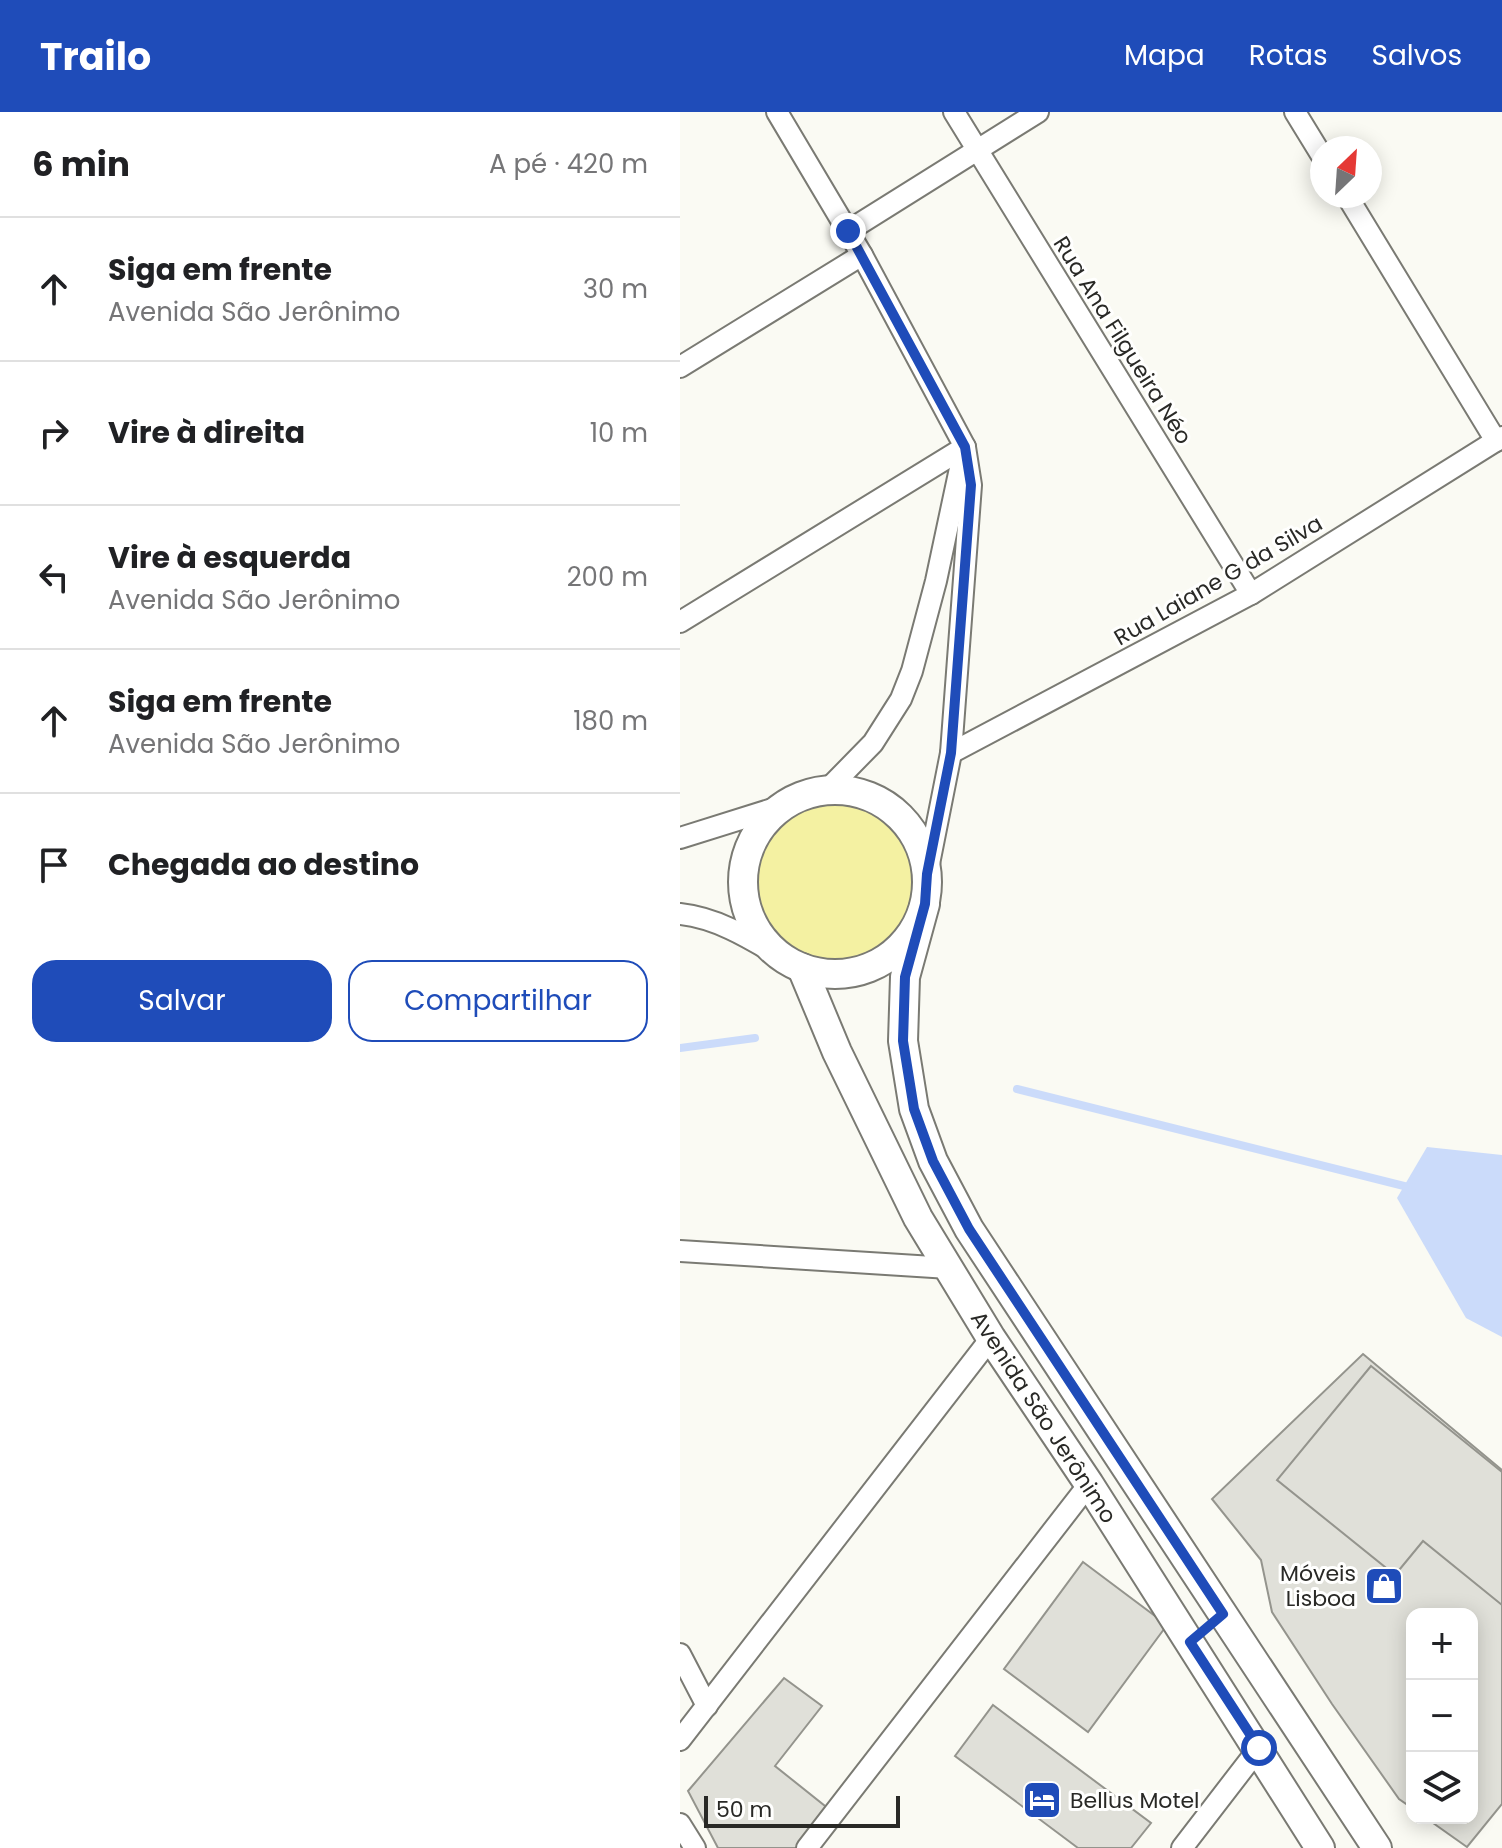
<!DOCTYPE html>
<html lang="pt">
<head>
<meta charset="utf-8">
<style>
	body { margin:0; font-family:Poppins,sans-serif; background:#f6f6f6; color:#202124 }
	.controls { position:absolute; right:24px; bottom:24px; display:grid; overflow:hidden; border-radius:16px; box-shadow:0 4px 20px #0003 }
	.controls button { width:72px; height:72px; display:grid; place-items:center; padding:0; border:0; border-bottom:2px solid #e0e0e0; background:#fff; color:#202124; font:40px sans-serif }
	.compass { position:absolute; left:630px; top:24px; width:72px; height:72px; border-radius:50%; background:#fff; box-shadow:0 4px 20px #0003; rotate:25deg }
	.scale { position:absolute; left:24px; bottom:20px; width:196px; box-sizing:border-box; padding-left:8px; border:4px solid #292926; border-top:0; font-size:22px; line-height:28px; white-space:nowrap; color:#292926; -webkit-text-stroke:6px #fffffe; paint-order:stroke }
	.stop { position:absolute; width:24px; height:24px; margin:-18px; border:6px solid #1f4cb9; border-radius:50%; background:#fff }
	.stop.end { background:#1f4cb9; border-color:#fff; box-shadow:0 2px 8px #0008 }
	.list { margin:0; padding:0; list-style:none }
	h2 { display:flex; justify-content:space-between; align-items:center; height:104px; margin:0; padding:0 32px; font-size:34px }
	h2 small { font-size:26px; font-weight:400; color:#757577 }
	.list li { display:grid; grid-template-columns:52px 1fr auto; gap:24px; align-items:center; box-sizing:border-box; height:144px; padding:0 32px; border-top:2px solid #e0e0e0 }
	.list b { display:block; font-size:30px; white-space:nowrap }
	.list p { margin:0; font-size:26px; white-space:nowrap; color:#757577 }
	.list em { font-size:26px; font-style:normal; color:#757577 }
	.actions { display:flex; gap:16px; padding:24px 32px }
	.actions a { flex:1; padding:18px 0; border:2px solid #1f4cb9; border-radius:24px; text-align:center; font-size:28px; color:#1f4cb9 }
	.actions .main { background:#1f4cb9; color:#fff }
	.icon { flex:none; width:44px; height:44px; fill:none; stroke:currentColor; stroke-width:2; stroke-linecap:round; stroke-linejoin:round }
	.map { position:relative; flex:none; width:822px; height:1736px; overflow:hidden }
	header { display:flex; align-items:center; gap:48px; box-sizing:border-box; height:112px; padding:0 40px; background:#1f4cb9; color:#fff }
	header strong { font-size:38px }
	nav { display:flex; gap:44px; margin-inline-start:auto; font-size:28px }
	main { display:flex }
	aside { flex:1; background:#fff }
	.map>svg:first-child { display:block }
</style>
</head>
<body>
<header>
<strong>Trailo</strong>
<nav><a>Mapa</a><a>Rotas</a><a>Salvos</a></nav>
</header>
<main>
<aside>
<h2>6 min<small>A pé · 420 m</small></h2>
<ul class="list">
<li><svg class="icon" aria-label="ahead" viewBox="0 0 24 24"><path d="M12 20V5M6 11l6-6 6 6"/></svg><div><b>Siga em frente</b><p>Avenida São Jerônimo</p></div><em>30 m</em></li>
<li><svg class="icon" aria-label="right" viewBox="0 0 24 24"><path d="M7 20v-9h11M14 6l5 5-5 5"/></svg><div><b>Vire à direita</b></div><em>10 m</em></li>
<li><svg class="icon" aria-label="left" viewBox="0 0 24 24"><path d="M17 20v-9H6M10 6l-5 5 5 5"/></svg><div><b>Vire à esquerda</b><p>Avenida São Jerônimo</p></div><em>200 m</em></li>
<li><svg class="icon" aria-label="ahead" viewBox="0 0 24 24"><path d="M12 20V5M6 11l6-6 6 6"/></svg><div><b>Siga em frente</b><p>Avenida São Jerônimo</p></div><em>180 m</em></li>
<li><svg class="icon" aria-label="arrive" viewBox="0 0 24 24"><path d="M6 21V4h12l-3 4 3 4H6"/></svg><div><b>Chegada ao destino</b></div></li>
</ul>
<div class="actions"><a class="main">Salvar</a><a>Compartilhar</a></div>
</aside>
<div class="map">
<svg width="822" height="1736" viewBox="0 0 822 1736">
	<rect width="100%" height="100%" fill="#fafaf3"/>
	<circle fill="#f4f1a2" cx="155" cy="770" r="80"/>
	<polygon fill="#cbdbfa" points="747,1035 822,1043 822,1225 786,1206 717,1086"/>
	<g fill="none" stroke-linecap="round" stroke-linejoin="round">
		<g stroke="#cbdbfa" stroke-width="8">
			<polyline points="0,936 75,926"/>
			<polyline points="337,977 732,1076"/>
		</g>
	</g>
	<g fill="#e0e0d9" stroke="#94948d" stroke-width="2">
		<polygon points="683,1242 822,1358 822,1692 787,1735 746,1706 792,1706 792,1502 732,1502 732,1696 719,1687 652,1592 592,1500 581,1448 532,1387"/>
		<polygon points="691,1254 822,1360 822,1493 743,1429 715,1463 597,1368"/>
		<polygon points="403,1450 487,1513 408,1620 324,1557"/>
		<polygon points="104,1566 142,1594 95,1654 150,1698 118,1736 38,1736 8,1679"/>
		<polygon points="313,1593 471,1711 451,1736 398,1736 275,1644"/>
	</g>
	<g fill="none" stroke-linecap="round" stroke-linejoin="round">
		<g stroke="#7a7a73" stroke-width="24">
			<g id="minor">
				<polyline points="97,0 182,143 285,335 291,373 271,641 247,762"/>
				<polyline points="274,0 571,482"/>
				<polyline points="615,0 642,44"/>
				<polyline points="667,84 816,329"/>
				<polyline points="168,119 358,0"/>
				<polyline points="0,255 182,143"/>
				<polyline points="0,510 285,335"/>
				<polyline points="271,641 571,482 822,325"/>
				<polyline points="146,679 193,631 221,587 232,559 256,469 282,347"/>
				<polyline points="0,726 102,694"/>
				<path d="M 0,802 C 38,806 71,827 103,846"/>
				<polyline points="0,1139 269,1156"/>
				<polyline points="0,1542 27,1594"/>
				<polyline points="0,1628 311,1226"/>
				<polyline points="0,1712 15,1736"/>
				<polyline points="127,1736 409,1372"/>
				<polyline points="502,1736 579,1636"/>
			</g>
		</g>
		<g stroke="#7a7a73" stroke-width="32">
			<g id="secondary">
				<circle cx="155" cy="770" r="92"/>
				<polyline points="245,792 225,865 223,929 234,997 253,1049 289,1117 697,1736"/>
				<polyline points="122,856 157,940 238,1106 311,1226 409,1372 640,1736"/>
			</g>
		</g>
		<use href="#minor" stroke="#fff" stroke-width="20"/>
		<use href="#secondary" stroke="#fff" stroke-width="28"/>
	</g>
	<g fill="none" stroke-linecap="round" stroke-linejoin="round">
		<polyline stroke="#1f4cb9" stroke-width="10" points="168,119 285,335 291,373 271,641 247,762 245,792 225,865 223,929 234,997 253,1049 289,1117 543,1502 510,1530 579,1636"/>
	</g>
	<defs>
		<g id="shop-square" transform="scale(2)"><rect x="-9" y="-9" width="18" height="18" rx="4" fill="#1f4cb9" stroke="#fffffe"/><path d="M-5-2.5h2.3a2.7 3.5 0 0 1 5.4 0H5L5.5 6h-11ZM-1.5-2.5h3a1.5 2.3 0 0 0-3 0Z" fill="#fff"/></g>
		<g id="hotel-square" transform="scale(2)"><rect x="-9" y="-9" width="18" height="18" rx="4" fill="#1f4cb9" stroke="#fffffe"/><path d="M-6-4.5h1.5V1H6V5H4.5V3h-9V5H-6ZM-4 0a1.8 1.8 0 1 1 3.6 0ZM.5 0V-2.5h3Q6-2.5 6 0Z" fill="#fff"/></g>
	</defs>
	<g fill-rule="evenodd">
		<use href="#shop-square" x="704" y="1474"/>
		<use href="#hotel-square" x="362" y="1688"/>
	</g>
	<g text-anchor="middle" stroke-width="6" stroke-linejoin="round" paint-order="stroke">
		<g font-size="22" fill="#292926" stroke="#fffffe">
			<text transform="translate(443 228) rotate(58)" y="8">Rua Ana Filgueira Néo</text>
			<text transform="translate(538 468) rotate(-30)" y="8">Rua Laiane G da Silva</text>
			<text transform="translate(364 1305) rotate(57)" y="8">Avenida São Jerônimo</text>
		</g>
		<g font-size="22" fill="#292926" stroke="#fffffe" text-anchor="end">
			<text x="676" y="1469">Móveis<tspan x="676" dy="25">Lisboa</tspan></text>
			<text x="390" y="1696" text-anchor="start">Bellus Motel</text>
		</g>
	</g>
</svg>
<div class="controls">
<button>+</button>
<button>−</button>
<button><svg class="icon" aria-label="layers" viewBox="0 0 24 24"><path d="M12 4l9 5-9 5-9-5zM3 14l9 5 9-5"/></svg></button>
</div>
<svg class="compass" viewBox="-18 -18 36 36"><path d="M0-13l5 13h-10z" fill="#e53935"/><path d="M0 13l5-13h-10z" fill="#757577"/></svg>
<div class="scale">50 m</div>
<div class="stop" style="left:579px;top:1636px"></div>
<div class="stop end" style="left:168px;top:119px"></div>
</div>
</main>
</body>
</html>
